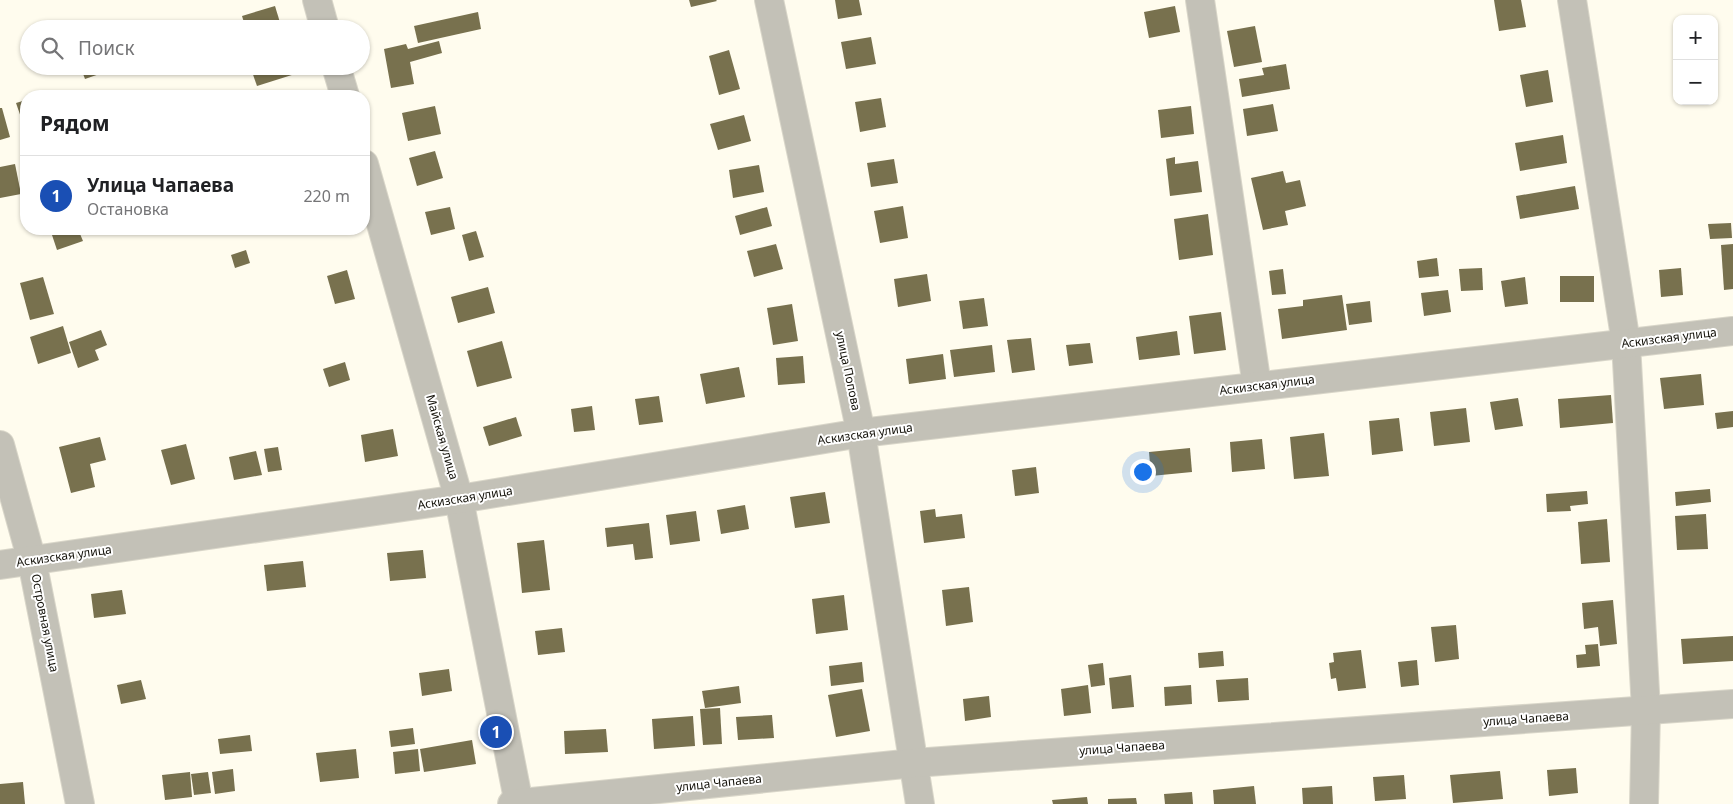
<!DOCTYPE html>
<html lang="ru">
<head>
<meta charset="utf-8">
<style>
	body { margin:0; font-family:"Noto Sans",sans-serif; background:#f2f2f2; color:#202124 }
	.controls { position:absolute; right:15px; top:15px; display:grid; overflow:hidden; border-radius:10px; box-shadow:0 1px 4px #0004 }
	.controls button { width:45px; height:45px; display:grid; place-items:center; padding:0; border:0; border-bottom:1px solid #e0e0e0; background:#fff; color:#202124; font:25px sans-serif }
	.you { position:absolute; left:1142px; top:471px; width:18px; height:18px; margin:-12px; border:4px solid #fff; border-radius:50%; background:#1a73e8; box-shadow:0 0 0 8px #1a73e833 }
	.badge { display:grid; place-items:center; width:32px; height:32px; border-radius:50%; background:#2563eb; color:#fff; font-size:16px; font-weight:700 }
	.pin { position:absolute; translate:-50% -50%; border:2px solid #fff; box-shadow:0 1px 5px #0006 }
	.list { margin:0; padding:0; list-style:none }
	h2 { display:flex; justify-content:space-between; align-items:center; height:65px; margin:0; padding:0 20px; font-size:21px }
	h2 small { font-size:16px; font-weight:400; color:#757577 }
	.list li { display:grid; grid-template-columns:32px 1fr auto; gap:15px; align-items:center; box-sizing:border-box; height:80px; padding:0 20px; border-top:1px solid #e0e0e0 }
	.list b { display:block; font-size:19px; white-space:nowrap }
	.list p { margin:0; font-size:16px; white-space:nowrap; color:#757577 }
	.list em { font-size:16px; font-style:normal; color:#757577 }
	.icon { flex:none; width:28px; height:28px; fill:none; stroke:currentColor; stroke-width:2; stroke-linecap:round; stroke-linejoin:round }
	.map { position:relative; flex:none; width:1733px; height:804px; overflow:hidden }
	.search { position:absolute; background:#fff; box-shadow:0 1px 4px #0004; left:20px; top:20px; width:350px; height:55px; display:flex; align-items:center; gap:12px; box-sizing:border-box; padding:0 18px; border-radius:28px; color:#757577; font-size:19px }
	.panel { position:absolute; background:#fff; box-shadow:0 1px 4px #0004; left:20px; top:90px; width:350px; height:145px; border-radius:20px }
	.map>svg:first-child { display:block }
</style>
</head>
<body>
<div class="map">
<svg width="1733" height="804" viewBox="0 0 1733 804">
	<rect width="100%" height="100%" fill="#fffcee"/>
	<g fill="#78714e">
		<polygon points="689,0 716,0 717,1 691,7"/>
		<polygon points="835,0 859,0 862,15 838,19"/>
		<polygon points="1494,0 1521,0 1526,27 1499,31"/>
		<polygon points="275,6 282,29 246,29 242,16"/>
		<polygon points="1175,6 1180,32 1149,38 1144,12"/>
		<polygon points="478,12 481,29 418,43 414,26"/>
		<polygon points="1255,26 1262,62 1234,67 1227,31"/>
		<polygon points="871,37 876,64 846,69 841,42"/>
		<polygon points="439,41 442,53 410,62 414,84 391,88 384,49 406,44 408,49"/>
		<polygon points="729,50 740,89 719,95 709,56"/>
		<polygon points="1286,64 1290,89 1242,97 1239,79 1264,75 1262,68"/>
		<polygon points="80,66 109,66 111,70 85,79"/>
		<polygon points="250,66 293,66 295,74 257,86"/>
		<polygon points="1548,70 1553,102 1526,107 1520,75"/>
		<polygon points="53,90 55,96 37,96"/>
		<polygon points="881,98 886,127 860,132 855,102"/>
		<polygon points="26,100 26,125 24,126 16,103"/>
		<polygon points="1273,104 1278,131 1247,136 1243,109"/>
		<polygon points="435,106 441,134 408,141 402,113"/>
		<polygon points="1191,106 1194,134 1161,138 1158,110"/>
		<polygon points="0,108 2,108 10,137 0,140"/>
		<polygon points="744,115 751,141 718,150 710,124"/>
		<polygon points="1563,135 1567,163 1520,171 1515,143"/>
		<polygon points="435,151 443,178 417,186 409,158"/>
		<polygon points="1175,157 1175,164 1198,161 1202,192 1170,196 1166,159"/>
		<polygon points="894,159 898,183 871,187 867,163"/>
		<polygon points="15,164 21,194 0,198 0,167"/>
		<polygon points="759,165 764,192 733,198 729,170"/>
		<polygon points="1283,171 1286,183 1300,180 1306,206 1285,211 1288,225 1263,230 1251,178"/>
		<polygon points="1575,186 1579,209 1520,219 1516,196"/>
		<polygon points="903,206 908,238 880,243 874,211"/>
		<polygon points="450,207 455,229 431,235 425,212"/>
		<polygon points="767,207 772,226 740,235 735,216"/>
		<polygon points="1208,214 1213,255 1179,260 1174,219"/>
		<polygon points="1731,223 1732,238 1710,239 1708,224"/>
		<polygon points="50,229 78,229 83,241 57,250"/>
		<polygon points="476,231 484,257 469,261 462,235"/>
		<polygon points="776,244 783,269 754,277 747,251"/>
		<polygon points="1733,244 1733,289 1724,290 1721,245"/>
		<polygon points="246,250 250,263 235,268 231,255"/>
		<polygon points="1437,258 1439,276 1419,278 1417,261"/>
		<polygon points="1482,268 1483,290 1461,291 1459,269"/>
		<polygon points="1681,268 1683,295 1661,297 1659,270"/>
		<polygon points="1283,269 1286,294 1272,295 1269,271"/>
		<polygon points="347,270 355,299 335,304 327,276"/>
		<polygon points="927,274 931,301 898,307 894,279"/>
		<rect x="1560" y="276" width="34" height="26"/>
		<polygon points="43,277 54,314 30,320 20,283"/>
		<polygon points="1525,277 1528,304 1505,307 1501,281"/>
		<polygon points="488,287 495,313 458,323 451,297"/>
		<polygon points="1448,290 1451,312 1424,316 1421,293"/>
		<polygon points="1342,295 1347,330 1282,339 1278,309 1303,306 1303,300"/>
		<polygon points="984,298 988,326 963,329 959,301"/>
		<polygon points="1370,301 1372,322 1349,325 1346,304"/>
		<polygon points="792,304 798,341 773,345 767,308"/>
		<polygon points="1221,312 1226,350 1194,354 1189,316"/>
		<polygon points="63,326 71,353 38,364 30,337"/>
		<polygon points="101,330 107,345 95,350 99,360 78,368 69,342"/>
		<polygon points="1177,331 1180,355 1139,360 1136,337"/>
		<polygon points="1031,338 1035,370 1012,373 1007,340"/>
		<polygon points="502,341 512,378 477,387 467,351"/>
		<polygon points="1090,343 1093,363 1069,366 1066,345"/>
		<polygon points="992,345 995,372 954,377 950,350"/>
		<polygon points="943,354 946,379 909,384 906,359"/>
		<polygon points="803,356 805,383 778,385 776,358"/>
		<polygon points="345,362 350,380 329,387 323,369"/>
		<polygon points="739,367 745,397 706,404 700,374"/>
		<polygon points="1701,374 1704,405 1664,409 1660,378"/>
		<polygon points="1611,395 1613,423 1560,428 1558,399"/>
		<polygon points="659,396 663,422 639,425 635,399"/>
		<polygon points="1518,398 1523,426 1495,430 1490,402"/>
		<polygon points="592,406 595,430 574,432 571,409"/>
		<polygon points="1466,408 1470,442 1434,446 1430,412"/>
		<polygon points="1733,411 1733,427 1717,429 1715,413"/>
		<polygon points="516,417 522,436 489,446 483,427"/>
		<polygon points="1399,418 1403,451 1372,455 1369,421"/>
		<polygon points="393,429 398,456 365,462 361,435"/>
		<polygon points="1324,433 1329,476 1294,479 1290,437"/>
		<polygon points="100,437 106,460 90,464 95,487 71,493 59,447"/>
		<polygon points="1262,439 1265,469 1232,472 1230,442"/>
		<polygon points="186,444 195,479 171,485 161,450"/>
		<polygon points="278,447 282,470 268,472 264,449"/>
		<polygon points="1190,448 1192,472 1151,476 1149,452"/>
		<polygon points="256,451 262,475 234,480 229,457"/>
		<polygon points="1036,467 1039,493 1015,496 1012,470"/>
		<polygon points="1710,489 1711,502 1676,506 1675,492"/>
		<polygon points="1587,491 1588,504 1570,506 1571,511 1547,512 1546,494"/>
		<polygon points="825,492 830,523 795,528 790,497"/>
		<polygon points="745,505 749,529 721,534 717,510"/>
		<polygon points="935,509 936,517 962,514 965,538 924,543 920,511"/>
		<polygon points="696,511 700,541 670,545 666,515"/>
		<polygon points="1706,514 1708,549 1677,550 1675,516"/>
		<polygon points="1607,519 1610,562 1581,564 1578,522"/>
		<polygon points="649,523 653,558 635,560 633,544 607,547 605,528"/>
		<polygon points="544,540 550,590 522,593 517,543"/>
		<polygon points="423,550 426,578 390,581 387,553"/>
		<polygon points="303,561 306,587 267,591 264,565"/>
		<polygon points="969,587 973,622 946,626 942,590"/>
		<polygon points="122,590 126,614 94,618 91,594"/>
		<polygon points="844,595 848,630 816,634 812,599"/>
		<polygon points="1613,600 1617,644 1600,646 1598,627 1584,629 1582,603"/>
		<polygon points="1456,625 1459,659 1435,662 1431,627"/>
		<polygon points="562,628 565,652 538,655 535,631"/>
		<polygon points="1733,636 1733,661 1683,664 1681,639"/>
		<polygon points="1598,644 1600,666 1577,668 1576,655 1586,654 1585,645"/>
		<polygon points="1361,650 1366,688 1338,691 1336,678 1331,679 1329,663 1334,662 1333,653"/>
		<polygon points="1223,651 1224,666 1199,668 1198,653"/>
		<polygon points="1417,660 1419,685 1401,687 1398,662"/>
		<polygon points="862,662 864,682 831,686 829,666"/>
		<polygon points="1103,663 1105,685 1091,687 1088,665"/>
		<polygon points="449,669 452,691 422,696 419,673"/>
		<polygon points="1131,675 1134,707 1112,709 1109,678"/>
		<polygon points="1248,678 1249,700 1218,702 1216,680"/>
		<polygon points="141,680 146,699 121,704 117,685"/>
		<polygon points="1088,685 1091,713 1064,716 1061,689"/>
		<polygon points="1191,685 1192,704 1165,706 1164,687"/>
		<polygon points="739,686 741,703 705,708 702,691"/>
		<polygon points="862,689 870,731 836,737 828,695"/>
		<polygon points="989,696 991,717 965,721 963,699"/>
		<polygon points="720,708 722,744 703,745 700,709"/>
		<polygon points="772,715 774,738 738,740 736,717"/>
		<polygon points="693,716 695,746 654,749 652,719"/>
		<polygon points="413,728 415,744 391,747 389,731"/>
		<polygon points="606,729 608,752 565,754 564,731"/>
		<polygon points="250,735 252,751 220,754 218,739"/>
		<polygon points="472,740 476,764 424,772 420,749"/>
		<polygon points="356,749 359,778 320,782 316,753"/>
		<polygon points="418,749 420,771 395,774 393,752"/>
		<polygon points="1576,768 1578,793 1549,796 1547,770"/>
		<polygon points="233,769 235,791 215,794 212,772"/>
		<polygon points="1500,771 1503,799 1453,803 1450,775"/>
		<polygon points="190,772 192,797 165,800 162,775"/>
		<polygon points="208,772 211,793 194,795 191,774"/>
		<polygon points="1404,775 1406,799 1375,801 1373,777"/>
		<polygon points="23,782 25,804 0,804 0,784"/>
		<polygon points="1254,786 1256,804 1214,804 1213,790"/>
		<polygon points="1332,786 1333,804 1303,804 1302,788"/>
		<polygon points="1192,792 1193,804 1165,804 1164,794"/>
		<polygon points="1087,797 1088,804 1053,804 1052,800"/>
		<polygon points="1136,798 1137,804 1108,804 1108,799"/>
	</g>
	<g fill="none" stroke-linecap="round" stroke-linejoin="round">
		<g stroke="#d9d6c9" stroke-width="30">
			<g id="minor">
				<polyline points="317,0 325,29"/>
				<polyline points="769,0 861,433 920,804"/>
				<polyline points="1200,0 1257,386"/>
				<polyline points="1572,0 1626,343 1646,710 1644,804"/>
				<polyline points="336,66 345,96"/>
				<polyline points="364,164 459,499 519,804"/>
				<polyline points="0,445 32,561 80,804"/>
				<polyline points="0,565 459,499 861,433 1733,331"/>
				<polyline points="512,804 914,763 1733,704"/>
			</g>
		</g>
		<use href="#minor" stroke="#c3c1b7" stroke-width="28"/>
	</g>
	<g text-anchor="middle" stroke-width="4" stroke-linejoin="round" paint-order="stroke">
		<g font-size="12" fill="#131109" stroke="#fff">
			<text transform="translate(1669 338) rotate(-7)" y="4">Аскизская улица</text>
			<text transform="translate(848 371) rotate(78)" y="4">улица Попова</text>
			<text transform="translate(1267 385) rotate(-7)" y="4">Аскизская улица</text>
			<text transform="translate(865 434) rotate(-8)" y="4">Аскизская улица</text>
			<text transform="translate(442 437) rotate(74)" y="4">Майская улица</text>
			<text transform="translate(465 498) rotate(-9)" y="4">Аскизская улица</text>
			<text transform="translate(64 556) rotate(-8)" y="4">Аскизская улица</text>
			<text transform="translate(45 623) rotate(79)" y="4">Островная улица</text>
			<text transform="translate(1526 719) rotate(-4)" y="4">улица Чапаева</text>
			<text transform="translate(1122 748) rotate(-4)" y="4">улица Чапаева</text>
			<text transform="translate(719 783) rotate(-6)" y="4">улица Чапаева</text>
		</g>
	</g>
</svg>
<div class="controls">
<button>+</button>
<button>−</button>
</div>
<div class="you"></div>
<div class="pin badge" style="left:496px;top:732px;background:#1a4fb4">1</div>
<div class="search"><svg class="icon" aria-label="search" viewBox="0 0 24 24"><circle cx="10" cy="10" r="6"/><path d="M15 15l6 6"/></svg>Поиск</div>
<section class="panel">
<h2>Рядом<small></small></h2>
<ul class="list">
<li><span class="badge" style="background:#1a4fb4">1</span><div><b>Улица Чапаева</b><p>Остановка</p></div><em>220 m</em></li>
</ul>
</section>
</div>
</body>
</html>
